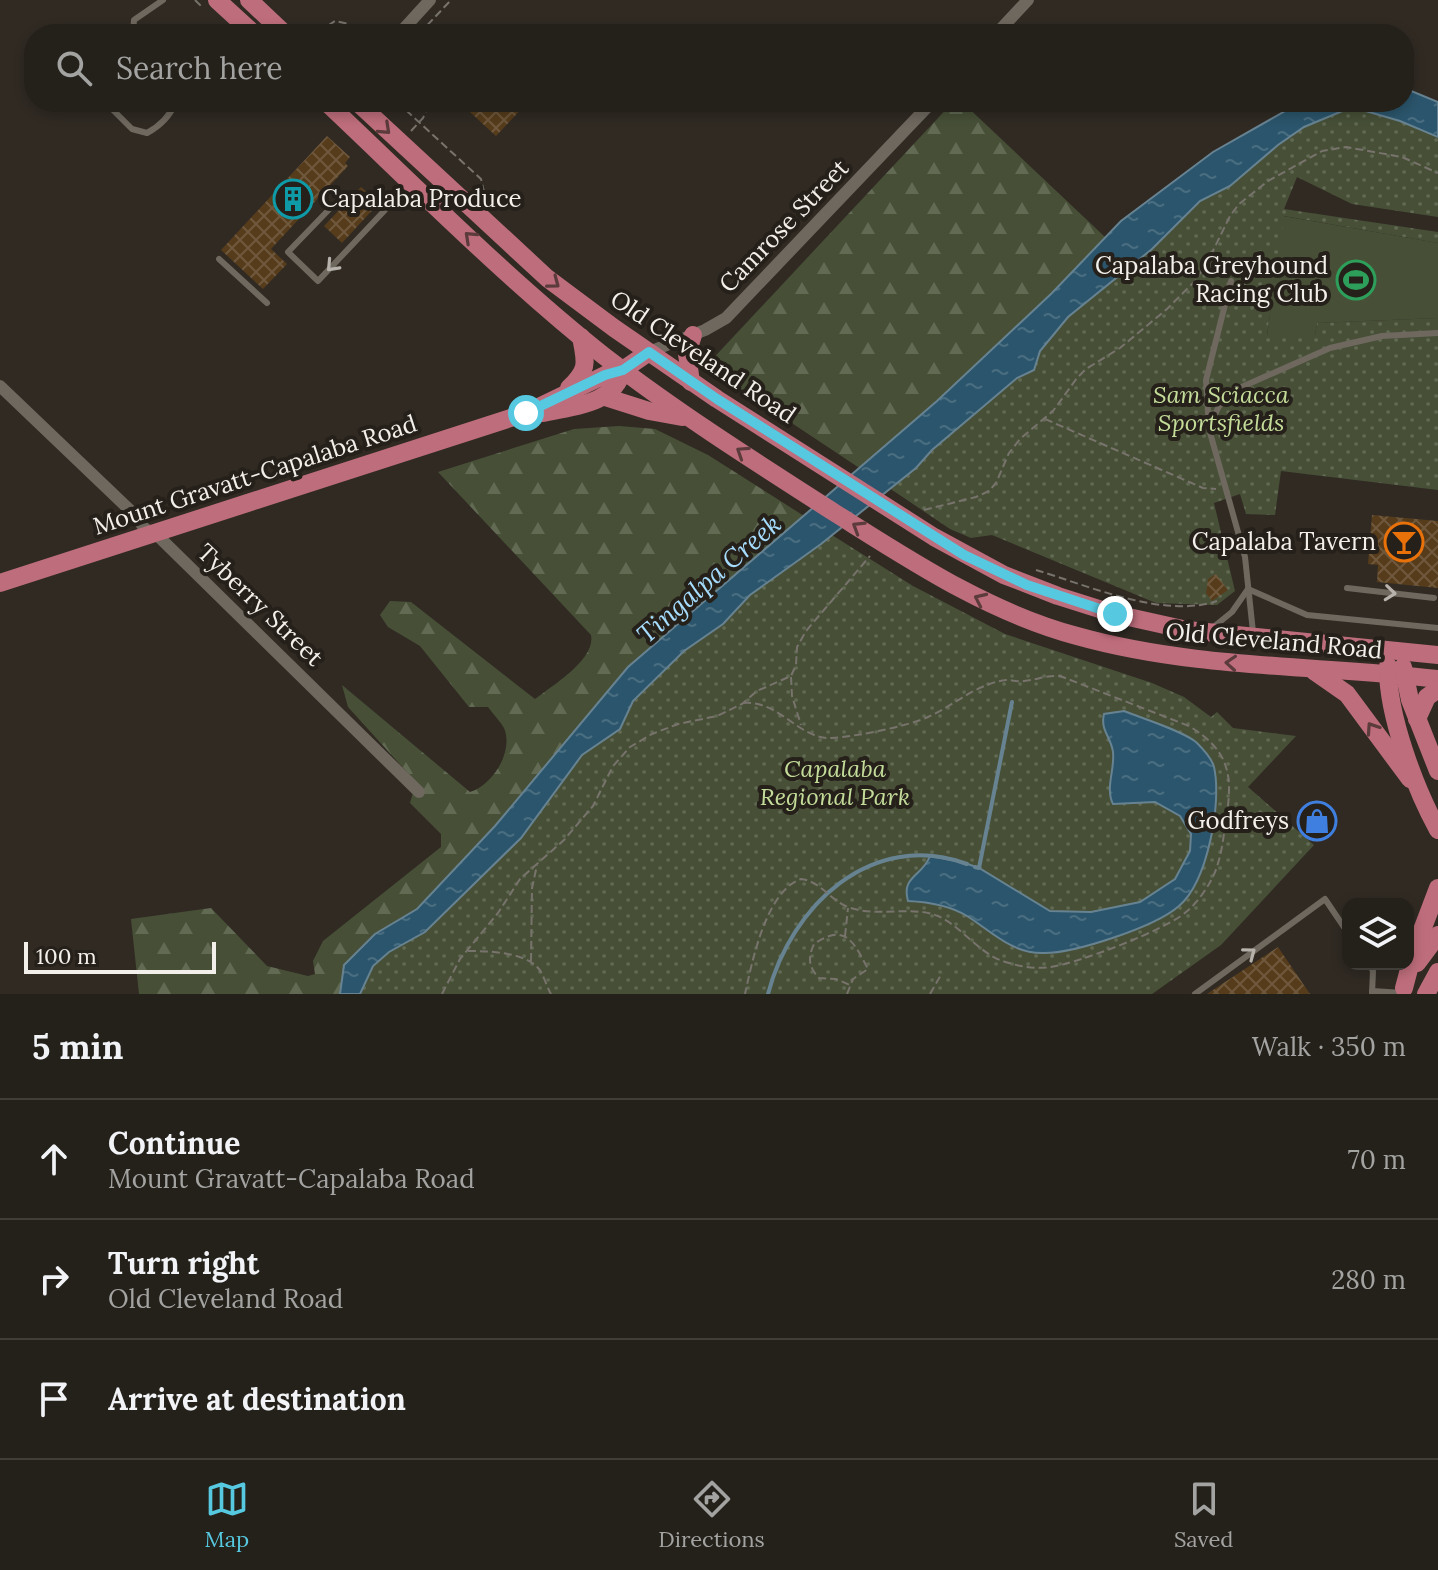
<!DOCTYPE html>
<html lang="en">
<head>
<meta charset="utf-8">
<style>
	body { margin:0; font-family:Lora,serif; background:#2c2823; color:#f1f3f6 }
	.controls { position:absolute; right:24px; bottom:24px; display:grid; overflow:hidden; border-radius:16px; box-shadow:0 4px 12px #0003 }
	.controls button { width:72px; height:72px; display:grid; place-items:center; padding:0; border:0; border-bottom:2px solid #413e39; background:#24201a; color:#f1f3f6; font:40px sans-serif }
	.scale { position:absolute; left:24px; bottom:20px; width:192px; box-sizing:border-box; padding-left:8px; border:4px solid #f3efea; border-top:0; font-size:22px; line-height:28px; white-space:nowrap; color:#f3efea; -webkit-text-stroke:6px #26201a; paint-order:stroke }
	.stop { position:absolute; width:24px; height:24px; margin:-18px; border:6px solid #56c9e0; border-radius:50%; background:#fff }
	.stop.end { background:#56c9e0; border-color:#fff; box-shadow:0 2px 8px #0008 }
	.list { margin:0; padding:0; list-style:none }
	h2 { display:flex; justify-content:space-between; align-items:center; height:104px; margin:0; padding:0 32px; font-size:34px }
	h2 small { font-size:26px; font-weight:400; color:#a3a3a2 }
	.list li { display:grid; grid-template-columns:52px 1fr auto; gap:24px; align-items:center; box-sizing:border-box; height:120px; padding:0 32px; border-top:2px solid #413e39 }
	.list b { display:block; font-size:30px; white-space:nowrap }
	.list p { margin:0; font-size:26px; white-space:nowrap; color:#a3a3a2 }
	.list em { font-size:26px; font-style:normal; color:#a3a3a2 }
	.icon { flex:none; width:44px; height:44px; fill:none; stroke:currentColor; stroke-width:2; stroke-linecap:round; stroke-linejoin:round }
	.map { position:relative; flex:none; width:1438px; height:994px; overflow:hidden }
	.search { position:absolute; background:#24201a; box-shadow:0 4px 12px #0003; left:24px; right:24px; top:24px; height:88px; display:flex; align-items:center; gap:20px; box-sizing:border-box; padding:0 28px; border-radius:32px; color:#a3a3a2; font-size:30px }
	.sheet { height:464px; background:#24201a }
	nav { display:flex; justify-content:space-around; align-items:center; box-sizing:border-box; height:112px; border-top:2px solid #413e39; background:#24201a; font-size:22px; color:#a3a3a2 }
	nav a { display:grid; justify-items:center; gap:4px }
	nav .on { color:#56c9e0 }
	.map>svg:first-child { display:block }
</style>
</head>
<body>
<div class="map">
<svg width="1438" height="994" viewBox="0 0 1438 994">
	<defs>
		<pattern id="forest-firs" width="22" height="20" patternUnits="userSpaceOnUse" patternTransform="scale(2)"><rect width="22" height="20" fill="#475037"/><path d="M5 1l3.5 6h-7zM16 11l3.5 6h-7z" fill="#626a54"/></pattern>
		<pattern id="park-dots" width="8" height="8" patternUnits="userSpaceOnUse" patternTransform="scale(2)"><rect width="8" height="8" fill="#475037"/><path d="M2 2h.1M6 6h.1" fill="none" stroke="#626a54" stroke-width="1.8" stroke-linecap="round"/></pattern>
		<pattern id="water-ripples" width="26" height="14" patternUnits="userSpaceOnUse" patternTransform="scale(2)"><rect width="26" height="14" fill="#2b556c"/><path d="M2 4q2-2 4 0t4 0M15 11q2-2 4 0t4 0" fill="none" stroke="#4a6e81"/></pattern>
		<pattern id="building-cross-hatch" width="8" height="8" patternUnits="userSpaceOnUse" patternTransform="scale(2)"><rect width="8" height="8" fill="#563c1b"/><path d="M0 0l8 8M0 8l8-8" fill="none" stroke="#6f583c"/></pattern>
	</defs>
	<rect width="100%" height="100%" fill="#302a23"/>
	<polygon fill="#475037" points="1283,216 1438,243 1438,318 1317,323 1315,336 1267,336"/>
	<g fill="url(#forest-firs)">
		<polygon points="953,102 962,102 1123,254 876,479 706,366"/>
		<path d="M 619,426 L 655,429 L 708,455 L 804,516 L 594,707 L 495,826 L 417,909 L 375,934 L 344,965 L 340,994 L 139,994 L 131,919 L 211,908 L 267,966 L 308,976 L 315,974 L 313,961 L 323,941 L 441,847 L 441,834 L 410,803 L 416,782 L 348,707 L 342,685 L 470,792 C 493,785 514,751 504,728 C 500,721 493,714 488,707 L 469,707 L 420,646 L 388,627 L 380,615 L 390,601 L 411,602 L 535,699 C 553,685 596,659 591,635 L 438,472 L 574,429 Z"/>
	</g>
	<g fill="url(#park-dots)">
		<polygon points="1337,102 1438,118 1438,217 1352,204 1297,177 1284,209 1438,232 1438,243 1284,216 1267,335 1315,336 1317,323 1438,318 1438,490 1281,471 1275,515 1246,514 1240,494 1214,503 1235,591 1217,605 1156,603 992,535 971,538 950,529 876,479 1155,224"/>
		<polygon points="816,525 913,586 1005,634 1152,683 1184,697 1211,717 1217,712 1233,728 1296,736 1248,787 1314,845 1221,945 1152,994 351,994 359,970 416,926 595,721"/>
	</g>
	<g fill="url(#water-ripples)" stroke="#678392" stroke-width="2">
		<polygon points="1404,88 1438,102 1438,137 1400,121 1352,107 1304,127 1278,145 1230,186 1200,201 1152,249 1068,317 1040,351 1034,370 1017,378 932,450 916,468 821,544 750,595 723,624 684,651 633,701 620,729 582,755 521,838 425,932 389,952 373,966 360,994 340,994 344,965 375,934 417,909 495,826 628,667 937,401 1052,293 1121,221 1213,152 1301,102 1404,102"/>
		<path d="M 1124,711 C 1141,718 1186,732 1197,743 C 1203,749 1212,759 1214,767 C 1222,802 1208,881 1179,906 C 1155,927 1073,954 1042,953 C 1011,953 991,931 967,916 C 949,905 929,902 908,901 C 901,876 922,877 930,856 L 962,862 L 979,868 L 1050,911 L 1091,912 L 1140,902 L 1175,879 L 1190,851 L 1191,834 L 1180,816 L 1155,802 L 1113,804 C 1105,788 1115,770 1113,752 C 1111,737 1100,730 1104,714 Z"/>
	</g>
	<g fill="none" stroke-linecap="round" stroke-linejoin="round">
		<g stroke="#678392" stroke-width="4">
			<polyline points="975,867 979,868 1012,702"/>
			<path d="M 768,994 C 791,906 871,829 967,864"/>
		</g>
	</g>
	<g fill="url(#building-cross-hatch)">
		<polygon points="459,102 528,102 496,136"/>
		<polygon points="327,136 350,157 345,163 348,166 271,249 287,264 263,289 221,250"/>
		<polygon points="361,187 379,203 342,243 324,226"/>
		<polygon points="1372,515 1438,521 1438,588 1377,582 1378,565 1368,564"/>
		<polygon points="1216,574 1228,590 1212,601 1206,593 1208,579"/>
		<polygon points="1316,800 1337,819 1317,842 1296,823"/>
		<polygon points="1278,947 1310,994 1207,994"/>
	</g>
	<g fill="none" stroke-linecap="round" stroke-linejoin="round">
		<g stroke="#78736c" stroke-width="2" stroke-dasharray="8 4" stroke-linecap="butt">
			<polyline points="195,0 201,6"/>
			<polyline points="318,32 335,21 349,24"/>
			<polyline points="419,34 451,0"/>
			<polyline points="397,102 481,179 486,200"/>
			<polyline points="411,131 423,118 430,102"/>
			<polyline points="1204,267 1223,277"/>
			<polyline points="1045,419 1203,488 1216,489"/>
			<polyline points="924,510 976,497 989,491 996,483 1009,453 1020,439 1053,411 1077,378 1086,369 1120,348 1167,309 1195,281 1207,263 1230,216 1239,204 1268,181 1322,151 1346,147 1402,157 1438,173"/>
			<path d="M 1036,570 C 1089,586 1164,619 1217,601"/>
			<polyline points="791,677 792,696 801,725"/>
			<path d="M 743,703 C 780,700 799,740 832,738 C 858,736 905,727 928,717 C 953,706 978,683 1006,680 C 1012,680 1018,682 1024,681 C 1037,680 1046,675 1060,676 L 1189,726 C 1227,749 1233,772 1227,813 C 1223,837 1222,863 1209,884 C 1203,894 1195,905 1186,912 C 1166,930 1078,963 1051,967 C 1037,969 1022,967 1009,963 C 980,956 964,928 938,916 C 911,905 877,918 848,907 C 830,900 820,881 801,879 C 766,891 752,962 745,994"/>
			<polyline points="845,936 848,908"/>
			<path d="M 468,951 C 487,951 521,952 536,966 C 543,971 546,986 551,994"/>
			<polyline points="531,961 532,888 537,865"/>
			<polyline points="442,994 460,959 498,913 520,879 564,840 593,806 613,766 630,747 652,734 678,724 717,716 742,704 757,691 791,676 796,665 797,647 806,631 870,556"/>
			<path d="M 847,994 L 853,979 L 868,969 C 854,943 846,922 814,944 C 808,957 808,967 819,978 L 836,979 L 850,985"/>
			<polyline points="930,994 942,973"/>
		</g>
		<g stroke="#6e685f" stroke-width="6">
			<polyline points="112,34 132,30"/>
			<polyline points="133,34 134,20 163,0"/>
			<path d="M 105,102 L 132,129 L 147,133 C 160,126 170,116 176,102"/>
			<polyline points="342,196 288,252 318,281 385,210"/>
			<polyline points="219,259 267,303"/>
			<polyline points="1231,281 1206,380 1209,429 1245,557 1253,632"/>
			<polyline points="1210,425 1219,406 1237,389 1330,348 1382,336 1438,333"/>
			<polyline points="1347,588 1434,598"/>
			<polyline points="1248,589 1307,615 1438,628"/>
			<polyline points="1211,629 1232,612 1248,589"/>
			<polyline points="1369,964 1373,971 1372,994"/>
			<polyline points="1372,991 1403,993"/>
			<polyline points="1195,994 1325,899 1348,933"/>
		</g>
		<g stroke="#6e685f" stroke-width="12">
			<polyline points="399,34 430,0"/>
			<polyline points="996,34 1028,0"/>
			<polyline points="649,352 705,330 726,318 932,102"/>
			<polyline points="0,386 134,514 145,529 155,533 419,792"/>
		</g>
		<g stroke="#be6d7c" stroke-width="18">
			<polyline points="217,0 254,34"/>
			<polyline points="249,0 285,34"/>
			<path d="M 326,102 C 417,188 506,278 604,356 C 678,413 757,463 835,513 C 913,562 988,612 1077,636 C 1195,669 1317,665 1438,679"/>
			<polyline points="357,102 547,278 614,328 717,399 934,537 1004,575 1058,596 1115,614 1187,630 1438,655"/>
			<polyline points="691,382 687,354 693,335"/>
			<path d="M 569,388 C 589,369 586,363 581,337"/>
			<polyline points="605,397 649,411 682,417"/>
			<path d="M 543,413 C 574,406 613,405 623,370"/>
			<polyline points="0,583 526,413 605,375 623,370 649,352"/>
			<path d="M 1388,666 C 1387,714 1415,788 1438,830"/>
			<polyline points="1403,667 1410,700 1438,771"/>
			<polyline points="1314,671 1347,694 1410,779"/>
			<polyline points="1417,719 1427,697 1438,689"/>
			<polyline points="1417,963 1438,935"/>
			<polyline points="1404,988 1413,954 1438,888"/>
			<polyline points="1426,994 1438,972"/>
		</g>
	</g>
	<defs><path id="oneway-chevron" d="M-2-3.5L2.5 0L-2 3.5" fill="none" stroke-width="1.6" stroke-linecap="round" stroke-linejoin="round" transform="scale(2)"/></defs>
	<g stroke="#5b3b3c">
		<use href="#oneway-chevron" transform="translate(385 129) rotate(43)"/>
		<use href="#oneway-chevron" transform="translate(470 237) rotate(-137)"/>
		<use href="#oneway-chevron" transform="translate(554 283) rotate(37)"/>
		<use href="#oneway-chevron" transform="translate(742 452) rotate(-147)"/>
		<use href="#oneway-chevron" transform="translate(858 527) rotate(-148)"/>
		<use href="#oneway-chevron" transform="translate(980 599) rotate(-155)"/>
		<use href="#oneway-chevron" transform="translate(1231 663) rotate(-176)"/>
		<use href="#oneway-chevron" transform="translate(1372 728) rotate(-124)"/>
	</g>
	<g stroke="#b7b2ab">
		<use href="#oneway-chevron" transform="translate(332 266) rotate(133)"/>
		<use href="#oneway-chevron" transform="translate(1390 593) rotate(6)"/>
		<use href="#oneway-chevron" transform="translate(1250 953) rotate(-37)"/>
	</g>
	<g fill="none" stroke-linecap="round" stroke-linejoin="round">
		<polyline stroke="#56c9e0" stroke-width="10" points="526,413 605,375 623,370 649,352 717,399 964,555 1027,585 1115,614"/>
	</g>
	<defs>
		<g id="building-ring" transform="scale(2)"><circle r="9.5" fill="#26201a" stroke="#0f9aa8" stroke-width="1.5"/><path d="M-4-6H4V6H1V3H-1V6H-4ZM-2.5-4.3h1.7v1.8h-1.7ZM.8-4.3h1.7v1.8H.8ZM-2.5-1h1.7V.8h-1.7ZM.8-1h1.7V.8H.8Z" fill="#0f9aa8"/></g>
		<g id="stadium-ring" transform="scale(2)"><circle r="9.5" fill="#26201a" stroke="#2e9e5b" stroke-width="1.5"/><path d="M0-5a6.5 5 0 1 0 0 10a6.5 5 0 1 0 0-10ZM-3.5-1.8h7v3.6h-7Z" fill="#2e9e5b"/></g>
		<g id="bar-ring" transform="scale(2)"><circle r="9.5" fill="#26201a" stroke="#e8710a" stroke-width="1.5"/><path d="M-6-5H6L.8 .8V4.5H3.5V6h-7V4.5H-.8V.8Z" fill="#e8710a"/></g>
		<g id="shop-ring" transform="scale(2)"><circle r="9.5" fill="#26201a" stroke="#3f7fe0" stroke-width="1.5"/><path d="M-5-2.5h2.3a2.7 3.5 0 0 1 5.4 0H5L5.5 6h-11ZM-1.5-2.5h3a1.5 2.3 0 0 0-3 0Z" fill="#3f7fe0"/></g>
	</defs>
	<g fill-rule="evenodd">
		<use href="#building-ring" x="293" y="199"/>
		<use href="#stadium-ring" x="1356" y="280"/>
		<use href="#bar-ring" x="1404" y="542"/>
		<use href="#shop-ring" x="1317" y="821"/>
	</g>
	<g text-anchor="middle" stroke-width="8" stroke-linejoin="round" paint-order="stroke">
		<g font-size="24" fill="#f3efea" stroke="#26201a" text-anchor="end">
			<text x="321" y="207" text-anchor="start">Capalaba Produce</text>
			<text x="1328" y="274">Capalaba Greyhound<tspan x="1328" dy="28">Racing Club</tspan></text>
			<text x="1376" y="550">Capalaba Tavern</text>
			<text x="1289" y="829">Godfreys</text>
		</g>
		<g font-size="24" fill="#f3efea" stroke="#26201a">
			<text transform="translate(784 226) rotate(-46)" y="8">Camrose Street</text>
			<text transform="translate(703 357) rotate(34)" y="8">Old Cleveland Road</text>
			<text transform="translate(255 475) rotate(-18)" y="8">Mount Gravatt-Capalaba Road</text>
			<text transform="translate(260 605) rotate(44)" y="8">Tyberry Street</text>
			<text transform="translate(1274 641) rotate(5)" y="8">Old Cleveland Road</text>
		</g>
		<g font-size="24" font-style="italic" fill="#c3dc9a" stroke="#26201a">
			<text x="1221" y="403">Sam Sciacca<tspan x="1221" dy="28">Sportsfields</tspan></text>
			<text x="835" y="777">Capalaba<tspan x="835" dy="28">Regional Park</tspan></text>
		</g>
		<g font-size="26" font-style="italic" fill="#a6ddfe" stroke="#26201a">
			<text transform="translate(709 579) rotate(-41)" y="9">Tingalpa Creek</text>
		</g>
	</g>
</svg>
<div class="controls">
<button><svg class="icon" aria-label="layers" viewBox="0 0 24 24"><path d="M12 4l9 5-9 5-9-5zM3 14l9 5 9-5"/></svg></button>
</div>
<div class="scale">100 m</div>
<div class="stop" style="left:526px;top:413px"></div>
<div class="stop end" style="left:1115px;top:614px"></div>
<div class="search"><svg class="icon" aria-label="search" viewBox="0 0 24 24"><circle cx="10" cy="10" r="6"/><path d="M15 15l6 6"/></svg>Search here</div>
</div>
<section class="sheet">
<h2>5 min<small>Walk · 350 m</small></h2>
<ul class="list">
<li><svg class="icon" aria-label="ahead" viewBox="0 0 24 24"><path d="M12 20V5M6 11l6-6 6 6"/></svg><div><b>Continue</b><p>Mount Gravatt-Capalaba Road</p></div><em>70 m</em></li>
<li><svg class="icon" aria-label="right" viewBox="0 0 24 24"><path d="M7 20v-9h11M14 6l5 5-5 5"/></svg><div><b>Turn right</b><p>Old Cleveland Road</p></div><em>280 m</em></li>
<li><svg class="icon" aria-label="arrive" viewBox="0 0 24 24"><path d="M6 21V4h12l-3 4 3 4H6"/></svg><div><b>Arrive at destination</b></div></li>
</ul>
</section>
<nav>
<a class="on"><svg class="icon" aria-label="map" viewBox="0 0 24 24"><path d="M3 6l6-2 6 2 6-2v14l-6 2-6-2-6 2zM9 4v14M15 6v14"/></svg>Map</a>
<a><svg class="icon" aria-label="directions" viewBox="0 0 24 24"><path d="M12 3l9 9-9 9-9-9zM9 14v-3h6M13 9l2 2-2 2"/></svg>Directions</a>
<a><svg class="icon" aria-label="saved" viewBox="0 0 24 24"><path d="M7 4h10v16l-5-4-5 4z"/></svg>Saved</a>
</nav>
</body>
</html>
